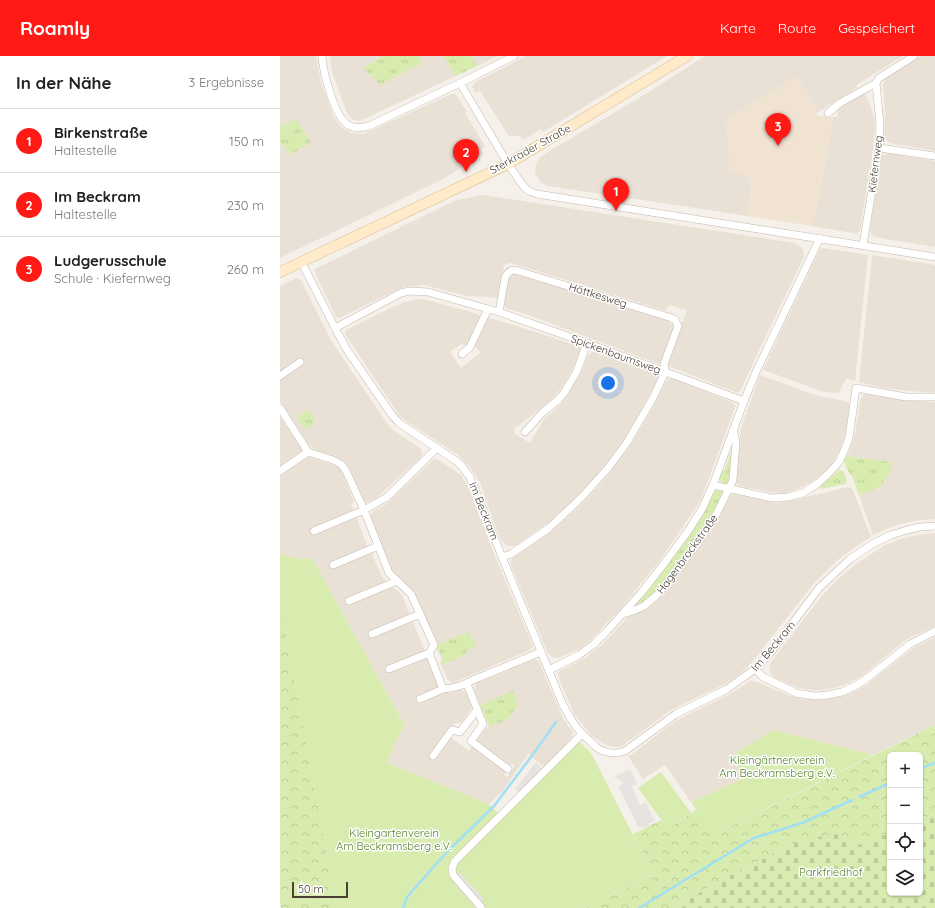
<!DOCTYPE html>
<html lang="de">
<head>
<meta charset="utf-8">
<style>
	body { margin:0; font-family:Quicksand,sans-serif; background:#f2f2f2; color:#222 }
	.controls { position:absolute; right:12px; bottom:12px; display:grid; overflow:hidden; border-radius:6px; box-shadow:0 1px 3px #0004 }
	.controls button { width:36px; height:36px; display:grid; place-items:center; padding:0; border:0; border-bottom:1px solid #e0e0e0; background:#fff; color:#222; font:20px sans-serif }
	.scale { position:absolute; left:12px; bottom:10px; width:56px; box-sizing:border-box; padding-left:4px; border:2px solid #4a4036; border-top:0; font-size:11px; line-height:14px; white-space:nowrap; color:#4a4036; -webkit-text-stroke:3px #fff; paint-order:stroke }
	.you { position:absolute; left:328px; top:327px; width:14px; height:14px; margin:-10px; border:3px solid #fff; border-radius:50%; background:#1a73e8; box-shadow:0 0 0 6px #1a73e833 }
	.badge { display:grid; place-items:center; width:26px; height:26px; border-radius:50%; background:#ff1a16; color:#fff; font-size:13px; font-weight:700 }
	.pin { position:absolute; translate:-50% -33px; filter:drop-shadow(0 1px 2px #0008) }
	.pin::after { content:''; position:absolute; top:21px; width:14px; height:12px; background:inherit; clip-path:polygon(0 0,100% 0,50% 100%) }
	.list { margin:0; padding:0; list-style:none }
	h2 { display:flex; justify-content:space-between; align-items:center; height:52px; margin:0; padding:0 16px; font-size:17px }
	h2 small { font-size:13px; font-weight:400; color:#767676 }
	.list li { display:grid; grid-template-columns:26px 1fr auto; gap:12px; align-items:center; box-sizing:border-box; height:64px; padding:0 16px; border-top:1px solid #e0e0e0 }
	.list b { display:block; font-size:15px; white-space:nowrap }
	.list p { margin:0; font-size:13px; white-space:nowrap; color:#767676 }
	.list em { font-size:13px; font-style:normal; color:#767676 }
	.icon { flex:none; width:22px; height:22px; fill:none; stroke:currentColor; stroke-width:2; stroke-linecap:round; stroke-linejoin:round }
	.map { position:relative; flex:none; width:655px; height:852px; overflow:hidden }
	header { display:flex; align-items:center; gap:24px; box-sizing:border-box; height:56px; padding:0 20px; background:#ff1a16; color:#fff }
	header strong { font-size:19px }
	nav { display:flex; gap:22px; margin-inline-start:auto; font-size:14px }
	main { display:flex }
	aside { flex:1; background:#fff }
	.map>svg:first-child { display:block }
</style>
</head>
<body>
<header>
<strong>Roamly</strong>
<nav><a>Karte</a><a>Route</a><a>Gespeichert</a></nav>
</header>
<main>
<aside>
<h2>In der Nähe<small>3 Ergebnisse</small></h2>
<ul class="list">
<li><span class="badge">1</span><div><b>Birkenstraße</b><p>Haltestelle</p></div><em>150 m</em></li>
<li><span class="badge">2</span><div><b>Im Beckram</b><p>Haltestelle</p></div><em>230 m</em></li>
<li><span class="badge">3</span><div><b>Ludgerusschule</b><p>Schule · Kiefernweg</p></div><em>260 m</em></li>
</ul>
</aside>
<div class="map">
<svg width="655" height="852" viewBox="0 0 655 852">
	<defs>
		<pattern id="grass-tufts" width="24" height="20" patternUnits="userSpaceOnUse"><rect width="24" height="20" fill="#d9ecaf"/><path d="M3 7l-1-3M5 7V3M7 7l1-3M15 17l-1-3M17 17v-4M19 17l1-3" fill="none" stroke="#bccb97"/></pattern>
		<pattern id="forest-crowns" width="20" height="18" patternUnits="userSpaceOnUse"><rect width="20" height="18" fill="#d9ecaf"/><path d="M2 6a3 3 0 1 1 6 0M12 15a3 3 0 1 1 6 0" fill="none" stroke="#bccb97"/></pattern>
		<pattern id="cemetery-stones" width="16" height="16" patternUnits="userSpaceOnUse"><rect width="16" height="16" fill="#d9ecaf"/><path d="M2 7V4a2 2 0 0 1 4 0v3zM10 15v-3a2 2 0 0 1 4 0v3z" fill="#bccb97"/></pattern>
	</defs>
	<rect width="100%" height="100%" fill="#f5f0e9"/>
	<g fill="#eae1d6">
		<polygon points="0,0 36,0 41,27 53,59 58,67 62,72 72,77 83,78 88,76 171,38 175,38 178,42 187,56 185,57 205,90 201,93 204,98 161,124 0,202 0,85 10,99 3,71 0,65"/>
		<polygon points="50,0 218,0 80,65 72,63 67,57 52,16"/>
		<polygon points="246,0 387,0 263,76 261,73 243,84 240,80 229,80 200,35 196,37 192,31 195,26 231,8"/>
		<polygon points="425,0 623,0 576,29 577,31 575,33 537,57 517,20 464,118 470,122 471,129 468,160 268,130 263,128 259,124 255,117 256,109 259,102 263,99 364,39"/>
		<polygon points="641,0 655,0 655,95 609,87 606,84 604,80 605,62 603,28 605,23 608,20"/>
		<polygon points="583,37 586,40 589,45 594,61 595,72 593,93 580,175 576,178 572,177 531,170 536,157 553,61 557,61 559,49"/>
		<polygon points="609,97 655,105 655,191 594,181 591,178 590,174 601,103 603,99"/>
		<polygon points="203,139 514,187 522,192 524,200 523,203 481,290 460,336 458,337 388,310 387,308 407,254 389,249 386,255 231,207 226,208 224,210 222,226 218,242 217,242 207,241 187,240 144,229 139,229 124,231 117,234 59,262 56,261 36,219 35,217 35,213 176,144"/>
		<polygon points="543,192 588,199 575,325 566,322 559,337 544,336 483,314 540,193"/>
		<polygon points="592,199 655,209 655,337 619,334 599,331 579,326"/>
		<polygon points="236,217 389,265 393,270 393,276 381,306 379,308 251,260 226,252 224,250 226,229 229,221 232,218"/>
		<polygon points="16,222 21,224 50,283 106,366 114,375 140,392 142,396 141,401 102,437 93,444 86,446 83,445 70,413 64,405 55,400 35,394 29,389 0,345 0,324 22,308 0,317 0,230"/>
		<polygon points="138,243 147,244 198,258 201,260 187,289 184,289 181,288 170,296 181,312 201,296 195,291 195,290 207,263 209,262 253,275 301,291 300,297 294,310 284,328 276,339 268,347 234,373 235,378 250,387 264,363 281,348 286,341 300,319 308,299 311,297 313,296 317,296 333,301 376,317 379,320 372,334 352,371 343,384 325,409 315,421 287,450 269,466 237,489 233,490 228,490 222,486 206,445 200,426 190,411 177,398 126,365 119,359 65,278 66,274 115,250 125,246"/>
		<polygon points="480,319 538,340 565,345 570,349 567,372 563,385 560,393 552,407 546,414 533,425 516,434 510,436 503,437 490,436 459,430 456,427 461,372"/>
		<polygon points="391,322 452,346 455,349 455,351 449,368 423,438 419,447 404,469 378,507 340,553 322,572 309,586 297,594 281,601 274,602 272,601 267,596 264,588 231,509 231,504 234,501 262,482 280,468 299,451 318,431 329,418 349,392 372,353 386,326"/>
		<polygon points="585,338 616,343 655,346 655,463 633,465 613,470 593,479 579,439 599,432 611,406 567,400 570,394 575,378 581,342"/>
		<polygon points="0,361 23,395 0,413"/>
		<polygon points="28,401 56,410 59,411 62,416 74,446 71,448 88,492 91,496 102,521 122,539 160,632 168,637 172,637 181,634 184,635 187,637 192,651 181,667 175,667 150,701 154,703 170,681 189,695 193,689 226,716 224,719 227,721 235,709 232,708 229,710 196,685 205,673 209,670 194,634 195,630 197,627 254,604 257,604 259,606 283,662 293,677 292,681 284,691 264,711 248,698 222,736 209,748 107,707 116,684 125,670 32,502 17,503 0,498 0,419 25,402"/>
		<polygon points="157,403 181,419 188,430 216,503 253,590 250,594 173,627 168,624 160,606 162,604 134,536 111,513 90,460 93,455 105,449 153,404"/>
		<polygon points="568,431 571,432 573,434 591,481 575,491 559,503 535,526 472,606 461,617 450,625 435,633 397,651 387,657 342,690 335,691 329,690 324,688 311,679 294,658 279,623 278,617 279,615 305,602 322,589 348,561 369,550 442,454 451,439 454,438 497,447 514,444"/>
		<polygon points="655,477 655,570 633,580 624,585 583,619 567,628 555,632 541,634 531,634 519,632 509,628 493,621 491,618 489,612 491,606 541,541 560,521 576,508 605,489 624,482 644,478"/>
		<polygon points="655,581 655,669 593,699 493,674 462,723 411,746 385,709 363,723 348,700 352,698 393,667 401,662 448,639 470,625 477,626 508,639 523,643 541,644 555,642 569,638 585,630 635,591"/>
	</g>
	<polygon fill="#f0e3d2" points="517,20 538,60 553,61 536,157 531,170 468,160 471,129 470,122 464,118 450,117 445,63"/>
	<g fill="url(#grass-tufts)">
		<polygon points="103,0 138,0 142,5 140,11 137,9 101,29 83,12"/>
		<polygon points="163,0 191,0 197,10 176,20"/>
		<polygon points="16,63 31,86 10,99 0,85 0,65 3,71"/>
		<polygon points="28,353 36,366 25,373 16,361"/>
		<polygon points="454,388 451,424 447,428 442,427 439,422 441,418 445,413"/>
		<polygon points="567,400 611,406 611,414 599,432 579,439 572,420 571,420 566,411 564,404"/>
		<path d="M 559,414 L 563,415 C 565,419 569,424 565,428 L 541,433 L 540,431 Z"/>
		<path d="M 439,433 L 443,435 L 444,438 C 429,463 381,540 357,549 L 356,547 C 385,513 416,477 434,436 L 435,434 Z"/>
		<polygon points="188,576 197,590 186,595 187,598 161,609 160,606 163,604 156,589"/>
		<polygon points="233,635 238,648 229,662 210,671 200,649"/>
	</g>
	<g fill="url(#forest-crowns)">
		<polygon points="0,547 57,852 1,852 0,848"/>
		<polygon points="655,669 655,758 640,764 640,699 610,699 610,777 579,789 521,784 449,820 393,852 305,852 373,818 353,778 381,764 388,773 417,753 430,773 435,775 449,771"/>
	</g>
	<polygon fill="url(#cemetery-stones)" points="655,758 655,852 393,852 449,820 521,784 556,778 575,784 577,786 579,789 610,777 610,837 640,837 640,764"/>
	<g fill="#d9ecaf">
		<polygon points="0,498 17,503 32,502 125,670 116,684 107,707 209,748 222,761 299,685 311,697 373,818 305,852 57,852 0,548"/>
		<polygon points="493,674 593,699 449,771 435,775 430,773 411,746 462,723 453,699"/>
		<polygon points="381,716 411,757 388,773 358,732"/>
	</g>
	<g fill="#e7e3e1">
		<polygon points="256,706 263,713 240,737 235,733"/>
		<polygon points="350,713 357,728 352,731 356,739 356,740 360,749 366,746 375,765 369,767 370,769 365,771 364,770 359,772 338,730 344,727 340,724 334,721"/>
		<polygon points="179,816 204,843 195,851 171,824"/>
	</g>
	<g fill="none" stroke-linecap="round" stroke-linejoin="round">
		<g stroke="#a1dff6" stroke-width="2.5">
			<polyline points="640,713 655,707"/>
			<polyline points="579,741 610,727"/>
			<polyline points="123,852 127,841 142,824 168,795 214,750 251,701 276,666"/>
			<polyline points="359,852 474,782 522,767 572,744"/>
		</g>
		<g stroke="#c5b9ad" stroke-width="8">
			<g id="street">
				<path d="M 42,0 C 43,16 54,60 68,69 C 74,73 81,72 89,70 L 180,27 L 234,0"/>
				<polyline points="180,27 228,108 244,131 249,135 257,138 655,201"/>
				<polyline points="548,57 560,47 596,27"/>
				<polyline points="599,92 655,100"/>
				<polyline points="583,189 599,92 600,69 596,27 599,22 634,0"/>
				<path d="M 21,205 L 55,272 L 67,294 L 112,359 L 119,367 L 175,404 L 180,408 L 190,421 L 222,501 L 283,649 C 292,665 297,675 311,686 C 316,691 320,695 327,696 C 333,698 339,697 345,695 L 396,658 L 447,633 L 475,613 L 491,596 L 539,532 L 570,503 L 594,487 L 611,479 L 627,474 L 640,471 L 655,470"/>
				<path d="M 219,256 L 225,222 C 227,217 230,214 235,214 L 392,262 L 395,264 L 398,270 L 384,308 L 385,316 L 373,342 L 346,388 L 328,412 L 302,441 L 269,472 L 256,481 L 231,498 L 222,501"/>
				<polyline points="55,272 121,237 129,235 148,236 219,256 307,287 464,345"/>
				<polyline points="182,298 190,291 208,253"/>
				<polyline points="0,320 20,306"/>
				<path d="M 0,352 L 28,396 L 53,404 L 62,409 L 66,415 L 84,454 L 109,517 L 131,538 L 154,589 L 149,597 L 163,633 C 174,632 183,630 193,624 L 261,596"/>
				<polyline points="245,376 262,357 278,344 284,337 297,315 307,287"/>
				<polyline points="0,415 28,396"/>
				<polyline points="433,429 492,442 508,441 523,437 538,427 549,417 559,406 564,395 569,382 576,332 626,341 655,341"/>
				<polyline points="34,475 84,454 107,441 157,392"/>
				<polyline points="53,509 98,490"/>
				<polyline points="69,545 117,525"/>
				<polyline points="343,558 353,555 364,550 377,539 399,512 420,483 437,457 453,424 456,385 453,374"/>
				<polyline points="92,578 140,558"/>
				<polyline points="109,613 149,597"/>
				<polyline points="475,613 483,621 516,637 535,640 548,639 562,636 577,629 590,620 630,588 655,575"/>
				<polyline points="269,614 299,599 313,589 328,574 361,537 383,509 408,475 422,453 433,429 464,345 476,316 540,182"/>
				<polyline points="187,628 203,668 191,685 228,713"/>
				<polyline points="140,643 163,633"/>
				<polyline points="153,700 172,674 180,676 197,654"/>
				<polyline points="201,851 173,819 172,812 175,805 302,678"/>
			</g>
		</g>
		<g stroke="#dcc197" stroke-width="11">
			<polyline id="secondary" points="0,216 228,108 407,0"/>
		</g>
		<use href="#street" stroke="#fff" stroke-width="7"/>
		<use href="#secondary" stroke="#ffebc9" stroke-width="10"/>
	</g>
	<g text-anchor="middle" stroke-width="3" stroke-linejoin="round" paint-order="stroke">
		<g font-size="11" fill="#4a4036" stroke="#fff">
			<text transform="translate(250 93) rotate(-29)" y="4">Sterkrader Straße</text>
			<text transform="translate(595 108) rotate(-83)" y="4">Kiefernweg</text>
			<text transform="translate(318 239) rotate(17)" y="4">Höttkesweg</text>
			<text transform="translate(336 298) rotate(20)" y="4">Spickenbaumsweg</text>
			<text transform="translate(204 455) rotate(68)" y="4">Im Beckram</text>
			<text transform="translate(407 498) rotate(-54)" y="4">Hagenbrockstraße</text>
			<text transform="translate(493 590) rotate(-50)" y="4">Im Beckram</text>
		</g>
		<g font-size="11" fill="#548124" stroke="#fff">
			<text x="497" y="708">Kleingärtnerverein<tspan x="497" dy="13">Am Beckramsberg e.V.</tspan></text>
			<text x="114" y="781">Kleingartenverein<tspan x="114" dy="13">Am Beckramsberg e.V.</tspan></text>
			<text x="551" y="820">Parkfriedhof</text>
		</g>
	</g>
</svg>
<div class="controls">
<button>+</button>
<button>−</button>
<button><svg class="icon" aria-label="locate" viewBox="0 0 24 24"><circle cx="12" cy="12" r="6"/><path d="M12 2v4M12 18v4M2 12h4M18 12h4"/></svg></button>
<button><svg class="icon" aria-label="layers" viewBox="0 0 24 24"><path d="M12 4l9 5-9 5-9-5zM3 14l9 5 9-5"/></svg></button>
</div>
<div class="scale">50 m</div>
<div class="you"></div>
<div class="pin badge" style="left:336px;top:155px">1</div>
<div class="pin badge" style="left:186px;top:116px">2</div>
<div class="pin badge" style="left:498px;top:90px">3</div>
</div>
</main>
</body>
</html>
